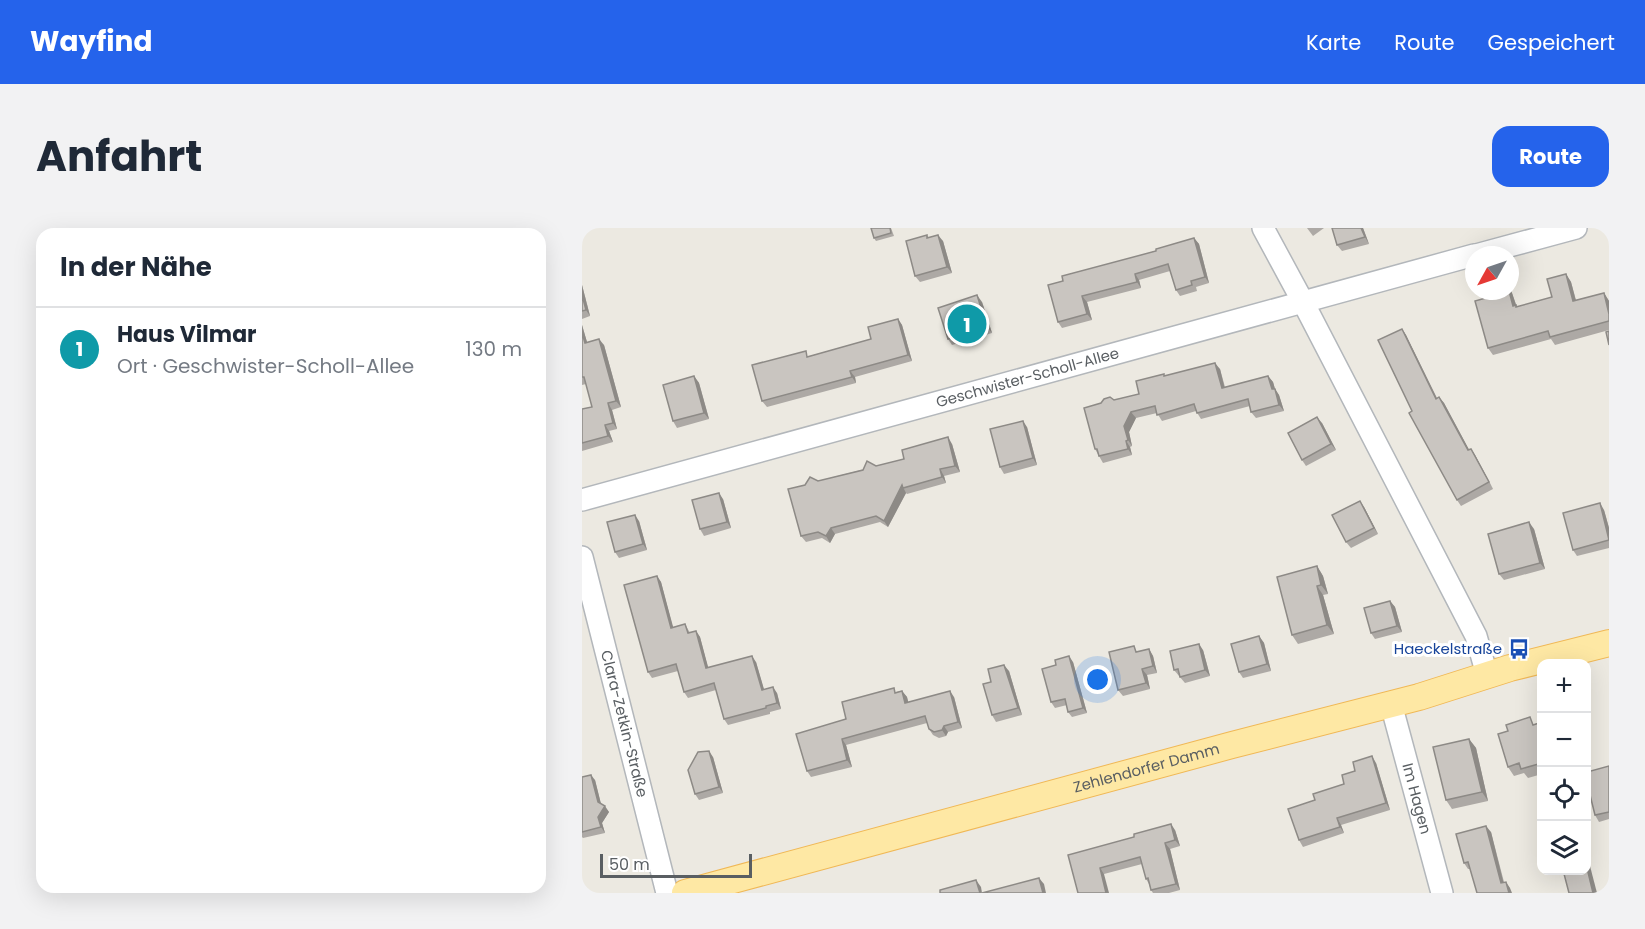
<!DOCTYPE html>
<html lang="de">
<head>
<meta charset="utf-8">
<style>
	body { margin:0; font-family:Poppins,sans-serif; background:#f2f2f3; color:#1f2937 }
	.controls { position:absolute; right:18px; bottom:18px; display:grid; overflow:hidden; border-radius:12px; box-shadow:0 6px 24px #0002 }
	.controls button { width:54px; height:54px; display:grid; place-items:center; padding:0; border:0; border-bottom:2px solid #e0e1e3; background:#fff; color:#1f2937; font:30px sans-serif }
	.compass { position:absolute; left:883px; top:18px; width:54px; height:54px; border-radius:50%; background:#fff; box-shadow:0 6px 24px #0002; rotate:230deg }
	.scale { position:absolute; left:18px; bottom:15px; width:152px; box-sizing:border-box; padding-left:6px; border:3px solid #595e62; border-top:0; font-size:16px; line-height:21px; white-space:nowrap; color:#595e62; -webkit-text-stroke:4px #fff; paint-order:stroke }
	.you { position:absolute; left:516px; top:452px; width:21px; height:21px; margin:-15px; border:4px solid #fff; border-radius:50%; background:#1a73e8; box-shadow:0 0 0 9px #1a73e833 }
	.badge { display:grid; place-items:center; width:39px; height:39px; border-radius:50%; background:#2563eb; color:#fff; font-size:20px; font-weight:700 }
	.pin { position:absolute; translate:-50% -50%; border:3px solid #fff; box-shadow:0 2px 6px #0006 }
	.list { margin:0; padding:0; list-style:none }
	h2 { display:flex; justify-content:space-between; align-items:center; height:78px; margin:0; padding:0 24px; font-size:26px }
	h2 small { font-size:20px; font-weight:400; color:#747a83 }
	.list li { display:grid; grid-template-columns:39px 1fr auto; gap:18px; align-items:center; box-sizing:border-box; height:84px; padding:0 24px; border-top:2px solid #e0e1e3 }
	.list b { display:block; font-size:22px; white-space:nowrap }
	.list p { margin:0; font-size:20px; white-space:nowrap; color:#747a83 }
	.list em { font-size:20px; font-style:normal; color:#747a83 }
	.icon { flex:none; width:33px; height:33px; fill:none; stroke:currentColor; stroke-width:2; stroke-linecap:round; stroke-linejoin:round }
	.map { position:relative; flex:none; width:1027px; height:665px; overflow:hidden; border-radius:18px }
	header { display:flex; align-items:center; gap:36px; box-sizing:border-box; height:84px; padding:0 30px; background:#2563eb; color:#fff }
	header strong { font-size:28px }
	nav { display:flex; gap:33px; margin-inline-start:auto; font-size:21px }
	.intro { display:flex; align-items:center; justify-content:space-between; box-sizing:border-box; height:144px; padding:0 36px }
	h1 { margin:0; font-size:42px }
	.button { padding:15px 27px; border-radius:18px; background:#2563eb; color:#fff; font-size:21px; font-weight:700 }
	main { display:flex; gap:36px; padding:0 36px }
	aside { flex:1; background:#fff; border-radius:18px; box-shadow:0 6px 24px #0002 }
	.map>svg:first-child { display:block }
</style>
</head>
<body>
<header>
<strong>Wayfind</strong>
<nav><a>Karte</a><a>Route</a><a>Gespeichert</a></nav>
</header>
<div class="intro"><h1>Anfahrt</h1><a class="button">Route</a></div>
<main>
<aside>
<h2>In der Nähe<small></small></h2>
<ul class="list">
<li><span class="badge" style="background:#0f9aa8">1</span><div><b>Haus Vilmar</b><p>Ort · Geschwister-Scholl-Allee</p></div><em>130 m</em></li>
</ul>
</aside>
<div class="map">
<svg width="1027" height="665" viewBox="0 0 1027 665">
	<rect width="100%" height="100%" fill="#ece9e1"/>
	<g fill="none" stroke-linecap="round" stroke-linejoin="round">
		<g stroke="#b3b7bb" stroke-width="24">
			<g id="minor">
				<polyline points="681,0 721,74 894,408 905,447"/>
				<polyline points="894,27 994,0"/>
				<path id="s1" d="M 0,272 L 892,27"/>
				<path id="s2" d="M 0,329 L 85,665"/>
				<path id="s3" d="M 809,476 L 860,665"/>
			</g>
		</g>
		<g stroke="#f0b856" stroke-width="28">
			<g id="major">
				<path id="s4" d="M 103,665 L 650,517 L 837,469 L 928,440 L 1027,415"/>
			</g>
		</g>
		<use href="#minor" stroke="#fff" stroke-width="21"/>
		<use href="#major" stroke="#fee8a4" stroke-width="26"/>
	</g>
	<g fill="#ada9a5">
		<polygon points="289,0 309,0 312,8 294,13 292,10"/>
		<polygon points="725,0 742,0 731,8"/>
		<polygon points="750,0 781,0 787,16 760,23 755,17"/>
		<polygon points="345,7 347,10 361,13 370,45 338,54 333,48"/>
		<polygon points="612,10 617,16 627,55 614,59 615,63 598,68 594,62 588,43 557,52 559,60 505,74 510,92 480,100 476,94 481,53"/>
		<polygon points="984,46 989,54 994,72 1022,65 1027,73 1027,102 973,117 969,111 911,127 906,120 928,61 930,65 935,79 970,69"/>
		<polygon points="0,57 8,88 0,91"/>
		<polygon points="400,74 410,105 370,117 366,111"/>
		<polygon points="316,91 320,97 330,133 273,149 274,155 185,179 180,173 228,128 289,111"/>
		<polygon points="0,97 5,114 22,117 39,179 30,182 35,201 27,203 31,214 0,223 0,181 10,179 4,156 0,157"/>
		<polygon points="820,101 824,107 855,170 857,169 862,175 887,222 889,221 893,227 911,261 879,278 875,272 830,183"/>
		<polygon points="638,141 643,159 686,148 691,154 693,161 697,167 702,183 674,190 669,184 668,178 619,191 614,183 580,193 575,185 554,190 547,204 550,218 548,219 550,227 521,235 513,221 532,172 557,166 583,148"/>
		<polygon points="112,148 117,155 127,191 95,200 91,193"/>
		<polygon points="740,195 754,222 724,238 720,232"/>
		<polygon points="445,199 455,237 422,246 418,239"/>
		<polygon points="370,216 378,244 362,248 364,255 325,266 324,265 306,299 298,294 253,306 248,315 240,310 224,314 219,308 236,253 322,231"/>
		<polygon points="141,271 149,300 122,308 118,301"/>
		<polygon points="782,279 796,306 769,320 764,314"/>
		<polygon points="1022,282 1027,300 1027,320 995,328 991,322"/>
		<polygon points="57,293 65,322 37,330 33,324"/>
		<polygon points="952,301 963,341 922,352 917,346"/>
		<polygon points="735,338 741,348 746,366 741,367 752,406 716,416 710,407"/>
		<polygon points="75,348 79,354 91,400 103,396 108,405 114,403 118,409 126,440 174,434 182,462 195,465 199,481 188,484 188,486 146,497 142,491 134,462 106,470 102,464 96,443 70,450 66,444"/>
		<polygon points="808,373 813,379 820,404 793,411 789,405"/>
		<polygon points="677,408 682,415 689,443 661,450 657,444"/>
		<polygon points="567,421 571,428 575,445 565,447 568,461 541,468 536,462 556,424"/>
		<polygon points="621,422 628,448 603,455 592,442"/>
		<polygon points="491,434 505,485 490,489 486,484 485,477 473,480 469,474"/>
		<polygon points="427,443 440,487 414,494 410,487 409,454"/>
		<polygon points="320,463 325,469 326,474 372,469 380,500 366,504 364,508 357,510 351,507 347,501 345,495 264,517 270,539 229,549 225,543 264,491 314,464"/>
		<polygon points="960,494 960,546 946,550 942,545 932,548 926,539 953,496"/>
		<polygon points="887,511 894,520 906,573 870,581 864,572"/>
		<polygon points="131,529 141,565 117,572 113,566"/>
		<polygon points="794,535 808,582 759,597 762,605 721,619 717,612 733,572 762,556 773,543"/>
		<polygon points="1027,538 1027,591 1017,594 1013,587"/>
		<polygon points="0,549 13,552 19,576 27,584 20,595 23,605 1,610 0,609"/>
		<polygon points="593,602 598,618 588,621 598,662 587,665 571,665 569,662 567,656 564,651 560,636 522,646 486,627"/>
		<polygon points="909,604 922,654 928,660 888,641 886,641 882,635"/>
	</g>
	<g fill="#8d8a86">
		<polygon points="779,0 781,0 787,16 783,9"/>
		<polygon points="356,7 361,13 370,45 365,39"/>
		<polygon points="612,10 617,16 627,55 623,49"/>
		<polygon points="553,46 557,52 559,60 555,54"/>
		<polygon points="984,46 989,54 996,81 991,73"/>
		<polygon points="0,57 8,88 4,82 0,67"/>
		<polygon points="928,61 930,65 934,77 939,84 931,78 927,63 928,63"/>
		<polygon points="1022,65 1027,73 1027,86"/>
		<polygon points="395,67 400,74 410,105 405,99"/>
		<polygon points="500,68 505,74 510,92 505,86"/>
		<polygon points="316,91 320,97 330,133 326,127"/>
		<polygon points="0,97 7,121 3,115 0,105"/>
		<polygon points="820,101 824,107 858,177 854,171"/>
		<polygon points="17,111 22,117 39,179 34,173"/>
		<polygon points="633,135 638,141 644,166 640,160"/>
		<polygon points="268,143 273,149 274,155 270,149"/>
		<polygon points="112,148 117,155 127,191 122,185"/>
		<polygon points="686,148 691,154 695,168 690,161"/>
		<polygon points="693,161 697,167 702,183 697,177"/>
		<polygon points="857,169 862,175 891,229 886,222"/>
		<polygon points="26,175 30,182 35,201 31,195"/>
		<polygon points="549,184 554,190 547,204 550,218 546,212 542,198"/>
		<polygon points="735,189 740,195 754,222 749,216"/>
		<polygon points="441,193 445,199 455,237 451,230"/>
		<polygon points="23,197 27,203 31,214 26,208"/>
		<polygon points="366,209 370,216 378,244 373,238"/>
		<polygon points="544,213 548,219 550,227 546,221"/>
		<polygon points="889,221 893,227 911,261 907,254"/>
		<polygon points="358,241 362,248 364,255 360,249"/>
		<polygon points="320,257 324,265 306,299 302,293"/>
		<polygon points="137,265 141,271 149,300 145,294"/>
		<polygon points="778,273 782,279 796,306 792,300"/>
		<polygon points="1018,275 1022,282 1027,300 1027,310"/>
		<polygon points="53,287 57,293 65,322 61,316"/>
		<polygon points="947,294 952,301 963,341 958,335"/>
		<polygon points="249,300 253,306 248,315 244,308"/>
		<polygon points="735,338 741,348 746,366 739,357"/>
		<polygon points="75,348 79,354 93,406 89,400"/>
		<polygon points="735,358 741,367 752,406 745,397"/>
		<polygon points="808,373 813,379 820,404 815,398"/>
		<polygon points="114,403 118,409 128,446 124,440"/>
		<polygon points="677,408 682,415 689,443 685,436"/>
		<polygon points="617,416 621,422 628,448 623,442"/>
		<polygon points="567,421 571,428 575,445 571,438"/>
		<polygon points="170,428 174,434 184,468 180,462"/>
		<polygon points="487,428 491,434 505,485 501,480"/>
		<polygon points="422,437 427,443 440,487 436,480"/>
		<polygon points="560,441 565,447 568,461 564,455"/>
		<polygon points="191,459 195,465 199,481 195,475"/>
		<polygon points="320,463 325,469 328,481 323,475"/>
		<polygon points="368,463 372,469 380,500 376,494"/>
		<polygon points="362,498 366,504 364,508 360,502"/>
		<polygon points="260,511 264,517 270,539 265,532"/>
		<polygon points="887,511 894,520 906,573 900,564"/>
		<polygon points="127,523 131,529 141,565 137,559"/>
		<polygon points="790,528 794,535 808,582 804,575"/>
		<polygon points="9,547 13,552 20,580 16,574"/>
		<polygon points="23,578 27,584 20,595 23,605 19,599 16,589"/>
		<polygon points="755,590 759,597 762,605 758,599"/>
		<polygon points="589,596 593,602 598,618 593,612"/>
		<polygon points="904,598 909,604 923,661 919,655"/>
		<polygon points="583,615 588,621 598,662 594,656"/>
		<polygon points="1005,633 1008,638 1015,665 1011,665 1005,640"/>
		<polygon points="518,640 522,646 527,665 524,665"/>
		<polygon points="457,650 462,656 464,665 461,665"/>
		<polygon points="394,652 399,659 400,665 398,665"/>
		<polygon points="924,654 928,660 930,665 927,665"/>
	</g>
	<g fill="#c9c5c0" stroke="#8d8a86" stroke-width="1.5">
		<polygon points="289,0 308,0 309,5 292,10"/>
		<polygon points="750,0 779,0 783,9 755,17"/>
		<polygon points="345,7 345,10 356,7 365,39 333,48 324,13"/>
		<polygon points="612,10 623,49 609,53 610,57 594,62 586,36 553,46 555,54 500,68 505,86 476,94 466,57 481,53 480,48 574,23 574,21"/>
		<polygon points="984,46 991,73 1022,65 1027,86 1027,93 968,109 966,103 906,120 893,73 911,68 909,63 927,63 931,78 934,77 934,79 970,69 965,51"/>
		<polygon points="0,67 4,82 0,83"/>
		<polygon points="395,67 405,99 366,111 356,80"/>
		<polygon points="316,91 326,127 268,143 270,149 180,173 170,137 224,123 225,129 289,111 286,99"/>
		<polygon points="820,101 854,171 857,169 886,222 889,221 907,254 875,272 827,185 830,183 796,112"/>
		<polygon points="1027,103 1027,117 1024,104"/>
		<polygon points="0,105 3,115 17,111 34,173 26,175 31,195 23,197 26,208 0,215 0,181 10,179 2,149 0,149"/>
		<polygon points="633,135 640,160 686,148 690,161 693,161 697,177 669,184 666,171 615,185 612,176 575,187 573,178 549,184 542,198 546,212 544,213 546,221 517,228 515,221 513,221 502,180 519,175 522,171 528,169 532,172 557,166 554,153 582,146 582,148"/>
		<polygon points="112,148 122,185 91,193 81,157"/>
		<polygon points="735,189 749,216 720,232 706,205"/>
		<polygon points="441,193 451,230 418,239 408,201"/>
		<polygon points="366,209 373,238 358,241 360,249 321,260 320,257 302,293 294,288 249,300 244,308 236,304 219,308 206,261 223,257 228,249 236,253 281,242 285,233 294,238 322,231 320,222"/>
		<polygon points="137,265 145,294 118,301 110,272"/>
		<polygon points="778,273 792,300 764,314 750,287"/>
		<polygon points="1018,275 1027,312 991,322 981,285"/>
		<polygon points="53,287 61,316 33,324 25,294"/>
		<polygon points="947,294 958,335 917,346 906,306"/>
		<polygon points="735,338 739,357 735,358 745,397 710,407 695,349"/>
		<polygon points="75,348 89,400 103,396 106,405 114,403 124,440 170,428 180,462 191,459 195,475 184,478 184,480 142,491 132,455 102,464 94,436 66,444 42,357"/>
		<polygon points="808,373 815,398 789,405 782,380"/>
		<polygon points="677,408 685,436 657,444 649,416"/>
		<polygon points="617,416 623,442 598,449 596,441 592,442 588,423"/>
		<polygon points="552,418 554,424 567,421 571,438 560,441 564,455 536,462 527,424"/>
		<polygon points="487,428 501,480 486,484 483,471 469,474 460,441 474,437 473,432"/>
		<polygon points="422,437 436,480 410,487 401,456 409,454 406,441"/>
		<polygon points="312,460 313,465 320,463 323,475 368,463 376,494 362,498 360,502 352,504 347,501 343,488 260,511 265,532 225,543 214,506 264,491 260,474"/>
		<polygon points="948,489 951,497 960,494 960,535 939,541 937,535 926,539 916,506 926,503 924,497"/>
		<polygon points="887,511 900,564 864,572 851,519"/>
		<polygon points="127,523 137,559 113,566 106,542 116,524"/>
		<polygon points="790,528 804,575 755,590 758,599 717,612 706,581 733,572 731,566 762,556 760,547 773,543 771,534"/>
		<polygon points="1027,538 1027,584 1013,587 1005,555 1005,544"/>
		<polygon points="9,547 16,574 23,578 16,589 19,599 0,604 0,549"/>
		<polygon points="589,596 593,612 583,615 594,656 569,662 566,650 564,651 558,629 518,640 524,665 496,665 486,627 552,609 552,606"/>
		<polygon points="904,598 919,655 924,654 927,665 895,665 886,634 882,635 874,606"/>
		<polygon points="1005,640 1011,665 987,665 981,642 1005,642"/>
		<polygon points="457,650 461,665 400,665"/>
		<polygon points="394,652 398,665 358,665 358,662"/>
	</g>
	<defs>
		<g id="bus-bare" transform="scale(1.62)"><path d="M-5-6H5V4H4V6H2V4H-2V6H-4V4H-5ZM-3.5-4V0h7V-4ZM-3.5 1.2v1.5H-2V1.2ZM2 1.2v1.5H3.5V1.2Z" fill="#1a4fb4" stroke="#fff" stroke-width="2.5" paint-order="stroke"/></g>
	</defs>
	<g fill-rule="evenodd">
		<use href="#bus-bare" x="937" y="421"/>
	</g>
	<g text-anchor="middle" stroke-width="6" stroke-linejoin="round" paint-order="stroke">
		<g font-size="15" fill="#595e62" stroke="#fff">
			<text dy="5" stroke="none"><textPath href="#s1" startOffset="462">Geschwister-Scholl-Allee</textPath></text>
			<text dy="5" stroke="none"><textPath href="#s2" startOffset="172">Clara-Zetkin-Straße</textPath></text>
			<text dy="5" stroke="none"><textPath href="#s4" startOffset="478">Zehlendorfer Damm</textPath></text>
			<text dy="5" stroke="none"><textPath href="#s3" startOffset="98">Im Hagen</textPath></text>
		</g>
		<g font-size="15" fill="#164399" stroke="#fff" text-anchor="end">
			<text x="920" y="426">Haeckelstraße</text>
		</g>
	</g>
</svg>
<div class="controls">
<button>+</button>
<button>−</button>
<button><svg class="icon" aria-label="locate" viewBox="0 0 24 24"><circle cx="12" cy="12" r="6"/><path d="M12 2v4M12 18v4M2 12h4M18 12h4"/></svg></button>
<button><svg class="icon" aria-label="layers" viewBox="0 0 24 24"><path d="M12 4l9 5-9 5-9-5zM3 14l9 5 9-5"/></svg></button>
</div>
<svg class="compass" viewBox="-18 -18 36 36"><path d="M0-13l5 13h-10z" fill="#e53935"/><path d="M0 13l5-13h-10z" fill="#747a83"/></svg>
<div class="scale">50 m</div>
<div class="you"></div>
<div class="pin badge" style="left:385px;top:96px;background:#0f9aa8">1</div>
</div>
</main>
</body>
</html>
